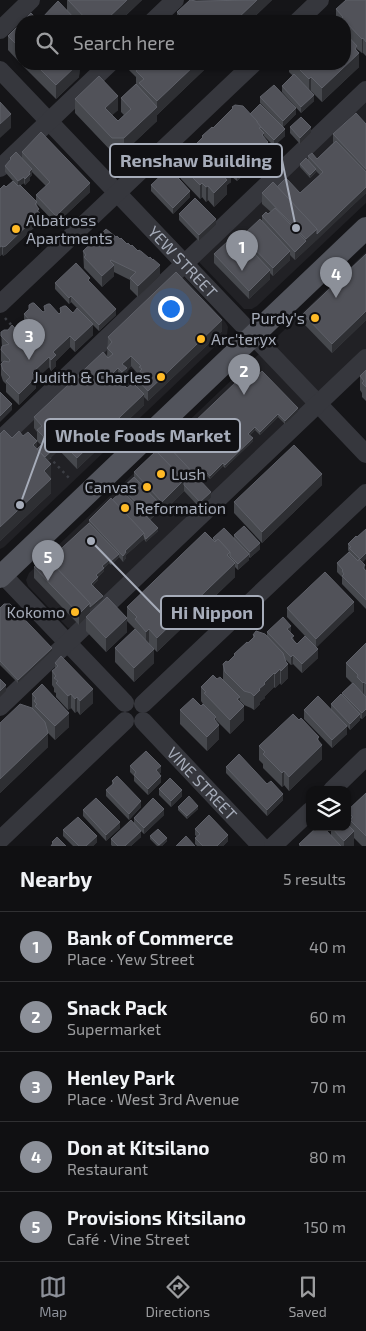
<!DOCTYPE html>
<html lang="en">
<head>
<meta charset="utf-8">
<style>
	body { margin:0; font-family:"Exo 2",sans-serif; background:#19191b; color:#f1f3f6 }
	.controls { position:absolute; right:15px; bottom:15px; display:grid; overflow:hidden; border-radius:10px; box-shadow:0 1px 4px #0004 }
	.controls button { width:45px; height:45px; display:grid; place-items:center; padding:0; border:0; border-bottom:1px solid #303032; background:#101012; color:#f1f3f6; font:25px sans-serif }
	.you { position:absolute; left:170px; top:308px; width:18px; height:18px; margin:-12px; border:4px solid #fff; border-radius:50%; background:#1a73e8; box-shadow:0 0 0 8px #1a73e833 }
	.badge { display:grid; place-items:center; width:32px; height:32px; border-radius:50%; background:#8c9099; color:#fff; font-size:16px; font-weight:700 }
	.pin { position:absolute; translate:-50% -41px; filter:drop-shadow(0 1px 2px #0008) }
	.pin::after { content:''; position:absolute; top:26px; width:18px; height:15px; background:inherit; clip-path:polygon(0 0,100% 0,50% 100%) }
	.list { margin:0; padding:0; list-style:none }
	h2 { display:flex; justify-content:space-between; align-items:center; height:65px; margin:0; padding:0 20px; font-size:21px }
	h2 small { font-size:16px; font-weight:400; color:#9c9d9f }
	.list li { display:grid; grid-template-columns:32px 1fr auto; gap:15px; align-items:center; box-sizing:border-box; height:70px; padding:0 20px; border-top:1px solid #303032 }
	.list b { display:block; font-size:19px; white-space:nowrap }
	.list p { margin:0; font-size:16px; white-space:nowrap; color:#9c9d9f }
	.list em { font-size:16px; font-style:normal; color:#9c9d9f }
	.icon { flex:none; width:28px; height:28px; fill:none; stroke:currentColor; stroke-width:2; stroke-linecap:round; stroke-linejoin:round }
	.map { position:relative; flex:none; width:366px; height:846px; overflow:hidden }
	.search { position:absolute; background:#101012; box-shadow:0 1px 4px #0004; left:15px; right:15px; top:15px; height:55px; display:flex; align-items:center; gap:12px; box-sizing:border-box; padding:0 18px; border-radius:20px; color:#9c9d9f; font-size:19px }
	.sheet { height:415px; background:#101012 }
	nav { display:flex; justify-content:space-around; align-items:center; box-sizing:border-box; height:70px; border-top:1px solid #303032; background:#101012; font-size:14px; color:#9c9d9f }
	nav a { display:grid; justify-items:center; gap:2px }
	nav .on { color:#8c9099 }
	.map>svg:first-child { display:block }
</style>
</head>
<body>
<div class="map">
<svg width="366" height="846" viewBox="0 0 366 846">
	<rect width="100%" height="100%" fill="#151518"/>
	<g fill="#212125">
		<polygon points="366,96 366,203 257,306 252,309 244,309 197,260"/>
		<polygon points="366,252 366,349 76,627 68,628 28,586 26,580 29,573"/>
		<polygon points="183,276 226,323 228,327 227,335 4,547 0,549 0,447"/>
	</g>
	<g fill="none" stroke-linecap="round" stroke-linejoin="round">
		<g stroke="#3c3e44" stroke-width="2.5" stroke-dasharray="2.5 4" stroke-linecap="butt">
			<polyline points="5,318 15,329"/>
			<polyline points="49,457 71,480"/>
		</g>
		<g stroke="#36373d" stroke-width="18">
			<polyline points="153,21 175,0"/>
			<polyline points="298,21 320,0"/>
			<polyline points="0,30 31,0"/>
			<path id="s1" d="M 0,70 L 366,454"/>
			<polyline points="0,168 109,64"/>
			<polyline points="0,304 253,64"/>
			<polyline points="0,440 366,90"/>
			<polyline points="0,572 125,703"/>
			<polyline points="143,704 366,493"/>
			<polyline points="0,707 366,358"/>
			<path id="s2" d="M 143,721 L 261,846"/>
			<polyline points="332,790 366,757"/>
			<polyline points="0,840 125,721"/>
			<polyline points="273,846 310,811"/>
		</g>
		<polyline stroke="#52545c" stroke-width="22" points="0,577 366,228"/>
	</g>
	<g fill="#46484d" fill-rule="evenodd">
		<polygon points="67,0 142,0 120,21 42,21 42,18 67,10"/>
		<polygon points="272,0 250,21 177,21 177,12 196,1"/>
		<polygon points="366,0 366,56 363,53 362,53 357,49 359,67 322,102 311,91 314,101 301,113 282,92 282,86 293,76 289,72 289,64 345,64 345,21 336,21 336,9"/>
		<polygon points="21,23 21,64 8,50 8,36"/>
		<polygon points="21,64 80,64 79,77 56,99"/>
		<polygon points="127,64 204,64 204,70 157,115 157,121 124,152 112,152 75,113 75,99 118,110 112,115 118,121 124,115 121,112 121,98 136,84 136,77 127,68"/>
		<polygon points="260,97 296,114 283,127 260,103"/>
		<polygon points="232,107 250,114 285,136 274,146 264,136 268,156 255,168 249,161 248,162 248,166 245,169 245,174 237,181 232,177 231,178 231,182 227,185 227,194 214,207 208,200 206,202 202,197 200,199 181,179 179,172 179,158 184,156 202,138 202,136 213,128 232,109"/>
		<polygon points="366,123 366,193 295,260 290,255 290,260 273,276 270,273 270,279 249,299 214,263 214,254 229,242 242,241 242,236 262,221 262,216 268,214 271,212 262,204 262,193 277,187 300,193 320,175 316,171 316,172 310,178 300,167 300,164 308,161 308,156 317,159 333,143 333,134"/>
		<polygon points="290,127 311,133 300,144 290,133"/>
		<path d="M 22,152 L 90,192 L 56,224 L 37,204 L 39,213 L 40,222 L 6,254 L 3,256 L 2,254 L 0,256 L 0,189 L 6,187 L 13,181 L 5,172 L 5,166 L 10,160 L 10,158 L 22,158 ZM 32,172 L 46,186 L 36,195 L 36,201 L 20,185 L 24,183 L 25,185 L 30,180 L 30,177 L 32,175 Z"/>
		<polygon points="151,185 190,197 173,214 151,191"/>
		<polygon points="179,214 216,225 199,241 179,220"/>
		<polygon points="116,237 131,246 160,276 138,297 130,289 130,280 114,272 114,276 102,287 84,268 83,251"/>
		<polygon points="366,254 366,320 332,353 303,323 303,314"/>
		<polygon points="90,282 116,315 99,331 93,325 93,335 75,352 70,347 56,361 56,366 51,371 49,367 36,379 36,388 19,405 6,392 6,384 3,381 1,375 1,364 2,363 1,361 1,350 2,347 1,332 28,335 28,330 24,325 24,314 43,312 59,314 60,313 60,308 85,316 71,302 69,304 55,289 55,283"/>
		<path d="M 222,331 L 148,401 L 144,397 L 144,405 L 77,469 L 59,450 L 48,460 L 51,478 L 51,493 L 0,541 L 0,434 L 12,438 L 23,436 L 37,441 L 37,449 L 41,445 L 37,441 L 37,432 L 34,428 L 34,417 L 107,357 L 108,337 ZM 131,366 L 139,375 L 137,379 L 137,387 L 127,388 L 119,386 L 115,382 L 118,379 L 122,383 L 127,379 L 127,371 Z"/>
		<polygon points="366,370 366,401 362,397 362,393 360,390 360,376"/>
		<polygon points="244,388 298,412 285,424 278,417 260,435 255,430 250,435 253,441 225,468 223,466 210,479 206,475 200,481 211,498 200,508 184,491 162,513 160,510 150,520 158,531 146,542 144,539 126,555 126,558 123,562 119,557 111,565 109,563 104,568 104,571 98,577 98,580 93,585 103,599 90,610 90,613 127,618 127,607 213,540 213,538 234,538 234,535 260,549 250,558 249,557 249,560 238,570 235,567 235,577 157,652 149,644 154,663 134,682 115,662 115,648 135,630 135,629 127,621 127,632 106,652 86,631 86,618 79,625 34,578 34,567 49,560 89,523 89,520 122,491 122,488 134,477 134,472 168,447"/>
		<polygon points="322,485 262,543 234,513 234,502"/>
		<polygon points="356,536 363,562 366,571 366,609 342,584 342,577 337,572 337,563 349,552 348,550 348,544"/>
		<polygon points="0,608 52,651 18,683 0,665"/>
		<polygon points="287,608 354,611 316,647 318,658 302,673 293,664 291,665 285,659 288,678 281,685 280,683 275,688 274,687 265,696 265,698 260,702 260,704 254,710 251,708 244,705 240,701 244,720 230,734 216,720 219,739 207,751 180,724 180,710 201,706 203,704 201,701 201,687 217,679 223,680 223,664 228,662 234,656 234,654 253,638 253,635 267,636 267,632 291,633 294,640 297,644 305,636 287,617"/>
		<polygon points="366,643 366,715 362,719 360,718 360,720 350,730 347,726 347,734 332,748 304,719 304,710 331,709 331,704 342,695 342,693 352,683 346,677 346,663"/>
		<polygon points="55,663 93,703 80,715 77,711 75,713 71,708 68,710 56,697 56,693 54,692 54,688 52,685 52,671 55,669"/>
		<polygon points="32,694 69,727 55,740 48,733 48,747 0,793 0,723 32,708"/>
		<polygon points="319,742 322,759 289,791 284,785 282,787 263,768 263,764 259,760 259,746"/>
		<polygon points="130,766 161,772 159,774 161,782 148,795 134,781 134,776 130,772"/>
		<polygon points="226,767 267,784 283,800 267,816 226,773"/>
		<polygon points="112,781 141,807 129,820 106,796 106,790 112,785"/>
		<polygon points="159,789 182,796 171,807 159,795"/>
		<polygon points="366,793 366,846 362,846 354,838 354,846 299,846 299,844 331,836 331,827 347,827 347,811"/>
		<polygon points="178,807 198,809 187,819 178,810"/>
		<polygon points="83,810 120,828 106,841 83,816"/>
		<polygon points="164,815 144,834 141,831 141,837 131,846 112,846 111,845 111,839 134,824 134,818"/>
		<polygon points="195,829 228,841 223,846 197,846 195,844 195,838 197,837 195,835"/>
		<polygon points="63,830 97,842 93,846 73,846 63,836"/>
		<polygon points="150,836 167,841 162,846 157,846 150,839"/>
	</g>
	<g fill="#2e2f33">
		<polygon points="127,0 142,0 120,21 105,21"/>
		<polygon points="257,0 272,0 250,21 235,21"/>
		<polygon points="363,38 363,53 362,53 362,39"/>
		<polygon points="357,46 357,54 359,53 359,67 322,102 322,88"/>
		<polygon points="76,64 80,64 79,77 56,99 56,85"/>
		<polygon points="196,64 204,64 204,70 157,115 157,121 124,152 124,138 157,107 157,101"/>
		<polygon points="311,77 311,91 309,93 309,79"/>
		<polygon points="314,95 314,101 301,113 301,107"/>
		<polygon points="118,96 118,110 105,122 105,108"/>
		<polygon points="296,108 296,114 283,127 283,121"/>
		<polygon points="11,114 11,128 0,138 0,124"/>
		<polygon points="311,127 311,133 300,144 300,138"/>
		<polygon points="285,129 285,136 274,146 274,140"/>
		<polygon points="264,133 264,146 268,142 268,156 255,168 255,154 262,135"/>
		<polygon points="249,147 249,161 248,162 248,166 245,169 245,174 237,181 237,167 247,148"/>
		<polygon points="232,163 232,177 231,178 231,182 227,185 227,194 214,207 214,193 225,182 225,173 229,166"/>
		<polygon points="32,169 32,175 30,177 30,180 25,185 25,179 29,172"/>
		<polygon points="316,169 316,172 310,178 310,175"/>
		<polygon points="24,177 24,183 18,187 18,181"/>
		<polygon points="90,183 90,192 56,224 56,216"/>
		<polygon points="202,183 202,197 200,199 200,185"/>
		<polygon points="208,186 208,200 206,202 206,187"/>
		<polygon points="366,187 366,193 317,240 317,234"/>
		<polygon points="190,191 190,197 173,214 173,208"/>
		<polygon points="39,209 40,222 6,254 3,256 3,247"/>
		<polygon points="216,219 216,225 199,241 199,235"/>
		<polygon points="317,229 317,240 306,250 306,239"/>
		<polygon points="306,241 306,250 295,260 295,252"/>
		<polygon points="2,246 2,254 0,256 0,247"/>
		<polygon points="290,251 290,260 273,276 273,268"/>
		<polygon points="111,260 111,268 114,265 114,276 102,287 102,276"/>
		<polygon points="160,265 160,276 138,297 138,286"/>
		<polygon points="270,270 270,279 249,299 249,291"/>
		<polygon points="71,296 71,302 69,304 69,298"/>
		<polygon points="116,309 116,315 99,331 99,325"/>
		<polygon points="366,311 366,320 332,353 332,344"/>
		<polygon points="222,320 222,331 148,401 148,391"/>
		<polygon points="93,324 93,335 75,352 75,341"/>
		<polygon points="70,336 70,347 56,361 56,366 51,371 51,360 53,352"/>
		<polygon points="131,356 131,366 127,371 127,379 122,383 122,364"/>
		<polygon points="49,357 49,367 36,379 36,388 19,405 19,394 32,373"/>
		<polygon points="118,368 118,379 110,387 110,376"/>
		<polygon points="144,394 144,405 77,469 77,458"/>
		<polygon points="12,404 12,410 0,422 0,416"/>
		<polygon points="298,408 298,412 285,424 285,421"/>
		<polygon points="278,414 278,417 260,435 260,432"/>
		<polygon points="255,427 255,430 248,437 248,434"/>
		<polygon points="51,431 51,442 44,448 44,437"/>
		<polygon points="253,438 253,441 225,468 225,465"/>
		<polygon points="37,441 37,455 33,445"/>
		<polygon points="59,444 59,450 41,467 41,461"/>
		<polygon points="223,463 223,466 210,479 210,476"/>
		<polygon points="51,464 51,478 44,485 44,471"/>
		<polygon points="206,472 206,475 197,483 197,480"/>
		<polygon points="322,474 322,485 262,543 262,532"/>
		<polygon points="51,479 51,493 0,541 0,527"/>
		<polygon points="184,480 184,491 162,513 162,502"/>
		<polygon points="211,492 211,498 200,508 200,502"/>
		<polygon points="160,504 160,510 148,521 148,515"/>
		<polygon points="158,528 158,531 146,542 146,539"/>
		<polygon points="144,533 144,539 126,555 126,558 123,562 123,556 125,551"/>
		<polygon points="260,543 260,549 250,558 250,552"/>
		<polygon points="366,553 366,559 360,565 360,559"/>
		<polygon points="119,554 119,557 111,565 111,561"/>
		<polygon points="249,554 249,560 238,570 238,564"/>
		<polygon points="109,560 109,563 102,569 102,566"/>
		<polygon points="235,563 235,577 157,652 157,638"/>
		<polygon points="104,568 104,571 96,578 96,575"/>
		<polygon points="98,577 98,580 91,587 91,584"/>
		<polygon points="103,596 103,599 90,610 90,614 79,625 79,614 90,603"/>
		<polygon points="354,602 354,611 316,648 316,639"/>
		<polygon points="127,618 127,632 106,652 106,638"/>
		<polygon points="291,626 291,634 287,629"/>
		<polygon points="149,629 149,644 146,646 146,632"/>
		<polygon points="52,648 52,651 18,683 18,680"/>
		<polygon points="154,649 154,663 134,682 134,668"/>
		<polygon points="318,649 318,658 302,673 302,664"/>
		<polygon points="293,655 293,664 291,665 291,657"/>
		<polygon points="288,664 288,678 281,685 281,671"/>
		<polygon points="280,669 280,683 275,688 275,674"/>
		<polygon points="274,673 274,687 265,696 265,698 260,702 260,704 254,710 254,696 264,683"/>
		<polygon points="364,682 364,696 363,697 363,683"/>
		<polygon points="6,685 6,691 0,697 0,691"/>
		<polygon points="93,689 93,703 80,715 80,701"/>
		<polygon points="71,694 71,708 68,710 68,696"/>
		<polygon points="77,697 77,711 75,713 75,699"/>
		<polygon points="240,697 240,710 244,706 244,720 230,734 230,720 237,699"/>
		<polygon points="366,709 366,715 362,719 362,713"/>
		<polygon points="69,713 69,727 55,740 55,726"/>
		<polygon points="360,714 360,720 350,730 350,724"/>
		<polygon points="216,717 216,728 219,725 219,739 207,751 207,737 214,719"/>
		<polygon points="347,726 347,734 332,748 332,740"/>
		<polygon points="48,733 48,747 0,793 0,779"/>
		<polygon points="319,737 319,747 322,745 322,759 289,791 289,777 317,739"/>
		<polygon points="161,766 161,772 156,777 156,770"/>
		<polygon points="284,771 284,785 282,787 282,773"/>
		<polygon points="161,776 161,782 148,795 148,789"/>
		<polygon points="182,790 182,796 171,807 171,801"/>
		<polygon points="283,794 283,800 267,816 267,810"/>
		<polygon points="141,801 141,807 129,820 129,814"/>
		<polygon points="198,806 198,809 187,819 187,816"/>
		<polygon points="164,809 164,815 144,834 144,828"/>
		<polygon points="120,822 120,828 106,841 106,835"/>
		<polygon points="141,831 141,837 131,846 125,846"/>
		<polygon points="354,831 354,846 344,846 344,841"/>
		<polygon points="228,835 228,841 223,846 217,846"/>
		<polygon points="97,836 97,842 93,846 86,846"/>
		<polygon points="167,838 167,841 162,846 159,846"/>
	</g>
	<g fill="#515259" stroke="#5e6068">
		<polygon points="68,0 127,0 105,21 88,21"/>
		<polygon points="190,0 196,1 257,0 235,21 186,21 177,12"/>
		<polygon points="346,0 366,0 366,42 363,38 362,39 342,18 343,17 336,9"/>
		<polygon points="58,1 77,21 45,21 42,18"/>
		<polygon points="31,13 39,21 23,21"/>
		<polygon points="330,18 334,21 326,21"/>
		<polygon points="21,23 21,49 8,36"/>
		<polygon points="345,33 357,46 355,49 359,53 322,88 311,77 309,79 294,64 345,64"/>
		<polygon points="35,64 78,64 56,85"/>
		<polygon points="137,64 196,64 157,101 139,83 144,79 136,71 140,67"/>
		<polygon points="294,74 314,95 301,107 282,86"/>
		<polygon points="99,76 118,96 105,108 118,121 131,109 121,98 136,84 157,107 124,138 112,138 75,99"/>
		<polygon points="274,85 296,108 283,121 260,97"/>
		<polygon points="0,102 11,114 0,124"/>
		<polygon points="260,104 285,129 274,140 257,123 257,121 250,114"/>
		<polygon points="235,105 243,106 257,121 257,122 261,127 259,128 264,133 262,135 268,142 255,154 249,147 247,148 248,152 242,157 245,160 237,167 232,163 229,166 231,168 225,173 221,173 227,180 214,193 208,186 206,187 202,183 200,185 195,180 181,165 179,158 183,154 184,156 203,137 202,136 212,127 213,128 233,108 232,107"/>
		<polygon points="356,113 366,124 366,169 333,134"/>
		<polygon points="301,117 311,127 300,138 290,127"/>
		<polygon points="41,132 90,183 56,216 36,195 50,182 22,152"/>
		<polygon points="336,141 366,172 366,187 317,234 317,229 277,187 286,178 300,193 323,172 308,156 312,153 317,159"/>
		<polygon points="16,152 32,169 29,172 30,174 25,179 24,177 18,181 5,166 11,159 10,158"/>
		<polygon points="306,158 316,169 310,175 300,164"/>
		<polygon points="169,168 190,191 173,208 151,185"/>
		<polygon points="13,181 18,186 20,185 37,202 35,204 39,209 37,211 40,213 6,246 3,247 2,246 0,247 0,189 4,185 6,187"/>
		<polygon points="273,182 317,229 306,239 262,193"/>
		<polygon points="195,198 216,219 199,235 179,214"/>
		<polygon points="275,208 306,241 295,252 262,216 266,212 268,214"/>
		<polygon points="260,219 290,251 273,268 242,236"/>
		<polygon points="106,229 116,237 117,236 120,239 121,238 127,244 128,243 131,246 132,245 138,251 139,250 142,252 149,258 150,257 153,260 153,259 160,265 138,286 130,278 136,272 111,260 110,261 114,265 102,276 84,257 86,255 83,251"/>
		<polygon points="237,235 270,270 249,291 214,254 228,241 229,242"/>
		<polygon points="366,254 366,311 332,344 303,314"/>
		<polygon points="76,263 90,278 88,280 116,309 99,325 71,296 69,298 55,283"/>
		<polygon points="176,272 222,320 148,391 137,379 142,374 140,371 142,369 139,367 141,366 131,356 122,364 127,368 122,372 118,368 110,376 119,386 120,385 123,387 125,386 127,388 133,383 144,394 77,458 51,431 44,437 37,430 42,426 34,417 103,352 108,358 113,354 107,348 112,342 108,337"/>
		<polygon points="32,303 34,303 43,312 45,311 44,306 48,304 50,304 59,314 61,312 60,308 64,306 66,306 73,313 77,308 93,324 75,341 70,336 53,352 56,355 51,360 49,357 32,373 36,377 19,394 6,381 10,377 3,370 1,364 4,361 9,362 10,360 1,350 2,346 9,344 1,336 1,332 4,330 8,330 12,325 21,334 24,331 32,339 36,335 28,328 33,324 24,314 29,309 29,305"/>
		<polygon points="366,370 366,387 362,383 364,381 360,376"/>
		<polygon points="262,371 298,408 285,421 278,414 260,432 255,427 248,434 253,438 225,465 223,463 210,476 206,472 199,479 168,447 237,381 244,388"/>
		<polygon points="0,392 12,404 0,416"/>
		<polygon points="4,430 12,438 19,431 23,436 28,432 37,441 33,445 51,464 44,471 51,479 0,527 0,434"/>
		<polygon points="51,435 59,444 45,457 37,449"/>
		<polygon points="167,445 211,492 200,502 184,485 184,480 158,453"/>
		<polygon points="294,445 322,474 262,532 234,502"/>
		<polygon points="156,451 184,480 162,502 134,472"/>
		<polygon points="134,477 160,504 148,515 122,488"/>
		<polygon points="122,491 158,528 146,539 144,536 144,533 112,500"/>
		<polygon points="111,498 144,533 125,551 126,552 123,556 89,520"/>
		<polygon points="89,523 119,554 111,561 109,560 102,566 104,568 96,575 98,577 91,584 103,596 90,607 90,603 49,560"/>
		<polygon points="244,526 260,543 250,552 234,535"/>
		<polygon points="224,528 249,554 238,564 230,556 230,552 218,539 216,541 213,538"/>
		<polygon points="366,529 366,553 360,559 349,548 351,547 348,544 356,536 357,537"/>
		<polygon points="205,532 215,542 218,539 230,552 227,555 235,563 157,638 149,629 146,632 135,619 137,617 127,607"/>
		<polygon points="349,552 358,561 359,559 365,565 363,568 366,571 366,600 342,576 344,574 342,571 343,570 337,563"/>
		<polygon points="45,556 90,603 79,614 34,567"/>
		<polygon points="325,572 354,602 316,639 287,608"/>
		<polygon points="107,597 127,618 106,638 86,617"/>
		<polygon points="4,604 10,604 52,648 18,680 0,661 0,608"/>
		<polygon points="283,617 291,626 287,629 294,636 291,638 297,644 305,636 318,649 302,664 293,655 291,657 267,632"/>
		<polygon points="135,629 154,649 134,668 115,648"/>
		<polygon points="256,631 265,634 283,653 286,662 288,664 281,671 280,669 275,674 274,673 264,683 265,684 259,689 260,690 254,696 251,693 244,691 225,672 223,664 226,661 228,662 235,655 234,654 247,642 248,643 255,636 253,635"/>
		<polygon points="366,643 366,684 364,682 363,683 357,677 358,675 346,663"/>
		<polygon points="61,656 93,689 80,701 77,697 75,699 71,694 68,696 56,683 58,681 54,678 56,676 52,671 58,666 55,663"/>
		<polygon points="213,675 217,679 220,677 240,697 237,699 244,706 230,720 204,693 206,692 201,687"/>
		<polygon points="0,679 6,685 0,691"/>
		<polygon points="353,683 366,697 366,709 362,713 342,693"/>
		<polygon points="42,684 69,713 55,726 35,706 37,704 34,701 36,698 32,694"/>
		<polygon points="341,694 360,714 350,724 331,704"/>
		<polygon points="318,696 347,726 332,740 304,710"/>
		<polygon points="193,698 201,706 203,704 216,717 214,719 219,725 207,737 180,710"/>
		<polygon points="20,704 32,708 45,722 48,733 0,779 0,723"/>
		<polygon points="293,714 299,720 301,718 319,737 317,739 322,745 289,777 284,771 282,773 263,754 265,752 259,746"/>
		<polygon points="146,751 161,766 156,770 161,776 148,789 134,775 136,772 130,766"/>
		<polygon points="239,754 267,784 271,781 283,794 267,810 226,767"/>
		<polygon points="117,776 141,801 129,814 106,790 114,783 112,781"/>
		<polygon points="170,778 182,790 171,801 159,789"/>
		<polygon points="366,793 366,836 350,820 353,817 347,811"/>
		<polygon points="189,796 198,806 187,816 178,807"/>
		<polygon points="96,798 120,822 106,835 83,810"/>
		<polygon points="153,798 164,809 144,828 134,818"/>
		<polygon points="209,815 228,835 217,846 203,846 195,838 200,834 195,829"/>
		<polygon points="78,817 97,836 86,846 79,846 63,830"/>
		<polygon points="131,820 141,831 125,846 118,846 111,839"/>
		<polygon points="347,824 354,831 344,841 331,827 347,827"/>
		<polygon points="317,827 323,827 341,846 301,846 299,844"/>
		<polygon points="158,829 167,838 159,845 150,836"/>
		<polygon points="186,836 195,846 176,846"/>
		<polygon points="57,837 66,846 51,846 53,843 52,842"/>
	</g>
	<g fill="#ffba26" stroke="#101013" stroke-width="2">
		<circle cx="16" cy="229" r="5"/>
		<circle cx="315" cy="318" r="5"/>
		<circle cx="201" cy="339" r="5"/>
		<circle cx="161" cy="377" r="5"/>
		<circle cx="161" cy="474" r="5"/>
		<circle cx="147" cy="487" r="5"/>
		<circle cx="125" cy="508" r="5"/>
		<circle cx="75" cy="612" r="5"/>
	</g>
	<g text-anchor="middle" stroke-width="5" stroke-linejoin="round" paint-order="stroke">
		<g font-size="16" fill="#a6acb9" stroke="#101013" text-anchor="start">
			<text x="26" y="226">Albatross<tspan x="26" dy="18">Apartments</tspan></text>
			<text x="305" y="324" text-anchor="end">Purdy's</text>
			<text x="211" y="345">Arc'teryx</text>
			<text x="151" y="383" text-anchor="end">Judith &amp; Charles</text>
			<text x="171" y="480">Lush</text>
			<text x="137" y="493" text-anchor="end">Canvas</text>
			<text x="135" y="514">Reformation</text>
			<text x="65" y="618" text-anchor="end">Kokomo</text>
		</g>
		<g font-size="16" fill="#a6acb9" stroke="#101013">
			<text dy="6" stroke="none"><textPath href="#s1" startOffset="265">YEW STREET</textPath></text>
			<text dy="6" stroke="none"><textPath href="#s2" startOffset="86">VINE STREET</textPath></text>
		</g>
	</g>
	<path fill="none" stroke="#a6acb9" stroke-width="2" d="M296 228L282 160M20 505L45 436M91 541L161 613"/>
	<g fill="#a6acb9" stroke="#101013" stroke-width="2">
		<circle cx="296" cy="228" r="5"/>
		<circle cx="20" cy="505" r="5"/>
		<circle cx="91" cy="541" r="5"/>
	</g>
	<g fill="#101013" stroke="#a6acb9" stroke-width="2">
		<rect x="110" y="144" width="172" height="33" rx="5"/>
		<rect x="45" y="419" width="195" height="33" rx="5"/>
		<rect x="161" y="596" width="102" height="33" rx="5"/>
	</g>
	<g font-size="18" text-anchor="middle" font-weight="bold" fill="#a6acb9">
		<text x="196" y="167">Renshaw Building</text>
		<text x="143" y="442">Whole Foods Market</text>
		<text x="212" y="619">Hi Nippon</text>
	</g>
</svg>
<div class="controls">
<button><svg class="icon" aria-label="layers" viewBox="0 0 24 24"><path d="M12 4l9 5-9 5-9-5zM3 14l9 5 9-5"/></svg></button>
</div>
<div class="you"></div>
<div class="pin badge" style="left:242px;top:271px">1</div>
<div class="pin badge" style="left:244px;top:395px">2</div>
<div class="pin badge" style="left:29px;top:360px">3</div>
<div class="pin badge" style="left:336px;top:298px">4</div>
<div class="pin badge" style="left:48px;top:581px">5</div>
<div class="search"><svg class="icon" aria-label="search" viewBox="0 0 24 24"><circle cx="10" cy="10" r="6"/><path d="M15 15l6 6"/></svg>Search here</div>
</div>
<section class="sheet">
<h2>Nearby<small>5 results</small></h2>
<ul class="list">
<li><span class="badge">1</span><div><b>Bank of Commerce</b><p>Place · Yew Street</p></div><em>40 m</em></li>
<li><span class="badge">2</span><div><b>Snack Pack</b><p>Supermarket</p></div><em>60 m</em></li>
<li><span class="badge">3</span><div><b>Henley Park</b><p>Place · West 3rd Avenue</p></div><em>70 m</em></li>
<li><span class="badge">4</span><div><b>Don at Kitsilano</b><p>Restaurant</p></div><em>80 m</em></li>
<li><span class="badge">5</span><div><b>Provisions Kitsilano</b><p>Café · Vine Street</p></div><em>150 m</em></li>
</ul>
</section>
<nav>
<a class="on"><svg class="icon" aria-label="map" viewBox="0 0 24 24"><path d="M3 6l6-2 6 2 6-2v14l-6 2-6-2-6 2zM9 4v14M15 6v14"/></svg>Map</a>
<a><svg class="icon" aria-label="directions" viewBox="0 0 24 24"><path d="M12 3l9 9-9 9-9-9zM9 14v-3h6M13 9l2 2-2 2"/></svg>Directions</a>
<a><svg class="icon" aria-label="saved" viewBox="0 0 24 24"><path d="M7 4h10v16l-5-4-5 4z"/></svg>Saved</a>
</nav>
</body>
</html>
